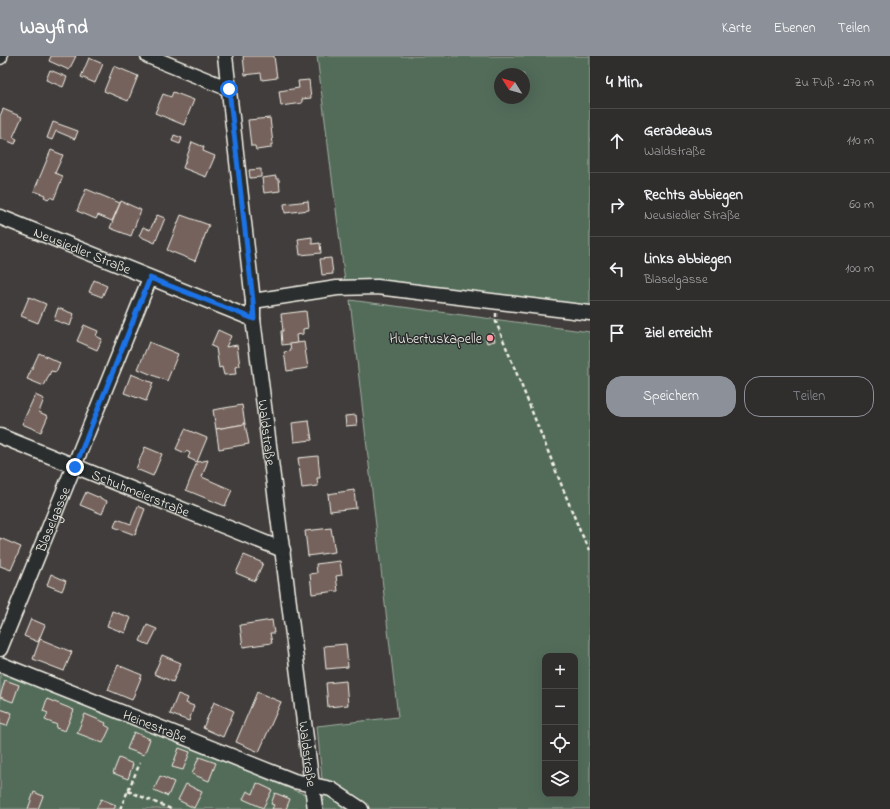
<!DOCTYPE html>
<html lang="de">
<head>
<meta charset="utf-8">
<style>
	body { margin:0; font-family:"Indie Flower",sans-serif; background:#383635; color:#f1f3f6 }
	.controls { position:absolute; right:12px; bottom:12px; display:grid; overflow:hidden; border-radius:8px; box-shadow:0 4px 16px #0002 }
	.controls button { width:36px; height:36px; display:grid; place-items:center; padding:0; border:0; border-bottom:1px solid #4b4a49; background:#302e2d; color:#f1f3f6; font:20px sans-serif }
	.compass { position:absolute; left:494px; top:12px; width:36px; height:36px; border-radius:50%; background:#302e2d; box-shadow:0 4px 16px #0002; rotate:307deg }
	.stop { position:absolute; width:12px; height:12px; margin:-9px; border:3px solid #1a73e8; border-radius:50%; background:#fff }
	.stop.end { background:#1a73e8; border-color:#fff; box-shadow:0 1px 4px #0008 }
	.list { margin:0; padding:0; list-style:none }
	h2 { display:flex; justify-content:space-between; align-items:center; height:52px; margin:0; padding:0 16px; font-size:17px }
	h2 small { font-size:13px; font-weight:400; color:#a8a8aa }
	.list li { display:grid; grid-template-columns:26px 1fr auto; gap:12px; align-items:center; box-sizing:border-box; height:64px; padding:0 16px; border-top:1px solid #4b4a49 }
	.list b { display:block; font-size:15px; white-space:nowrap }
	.list p { margin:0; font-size:13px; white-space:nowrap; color:#a8a8aa }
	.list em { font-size:13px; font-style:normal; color:#a8a8aa }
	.actions { display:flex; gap:8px; padding:12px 16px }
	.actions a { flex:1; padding:9px 0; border:1px solid #8c9099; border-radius:16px; text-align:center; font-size:14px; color:#8c9099 }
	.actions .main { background:#8c9099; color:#fff }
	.icon { flex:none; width:22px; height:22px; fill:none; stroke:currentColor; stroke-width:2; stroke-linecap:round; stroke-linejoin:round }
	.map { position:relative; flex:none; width:590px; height:753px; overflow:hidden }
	header { display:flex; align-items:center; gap:24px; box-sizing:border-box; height:56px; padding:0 20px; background:#8c9099; color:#fff }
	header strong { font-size:19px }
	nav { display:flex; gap:22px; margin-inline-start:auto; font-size:14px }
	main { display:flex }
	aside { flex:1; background:#302e2d }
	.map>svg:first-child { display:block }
</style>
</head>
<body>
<header>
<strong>Wayfind</strong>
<nav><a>Karte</a><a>Ebenen</a><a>Teilen</a></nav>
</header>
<main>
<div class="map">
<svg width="590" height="753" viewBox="0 0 590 753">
	<rect width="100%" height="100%" fill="#403d3c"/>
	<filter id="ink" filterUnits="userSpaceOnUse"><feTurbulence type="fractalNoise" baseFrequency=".025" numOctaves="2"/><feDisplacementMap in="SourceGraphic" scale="8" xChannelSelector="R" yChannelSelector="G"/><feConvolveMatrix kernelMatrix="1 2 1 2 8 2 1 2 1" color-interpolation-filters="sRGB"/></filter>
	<g filter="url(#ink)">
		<g fill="#526c5a" stroke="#a3aea1" fill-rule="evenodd">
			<path d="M 317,0 L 590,0 L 590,252 L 345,226 ZM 500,18 L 524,18 L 524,42 L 500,42 Z"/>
			<path d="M 350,244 L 590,276 L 590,753 L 0,753 L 0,615 L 296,735 L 324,745 L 317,670 L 398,661 ZM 545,600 L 575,600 L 575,738 L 545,738 Z"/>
		</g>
		<g fill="#74625c" stroke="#f4f1e8">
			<polygon points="51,0 76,0 69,14 49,5"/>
			<polygon points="243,0 274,0 277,22 262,24 261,17 245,19"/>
			<polygon points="89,2 103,8 95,27 81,21"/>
			<polygon points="114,10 138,20 128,45 104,35"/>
			<polygon points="50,14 67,21 63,31 46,24"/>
			<polygon points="309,24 311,42 302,43 302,47 281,50 279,35 299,32 298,25"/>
			<polygon points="173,36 194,44 184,69 155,57 163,38 171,41"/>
			<polygon points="3,53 22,61 13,81 17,83 15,88 0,82 0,60"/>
			<polygon points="270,62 273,88 271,88 271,92 256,94 255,90 251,90 248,64"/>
			<polygon points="53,66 78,75 75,83 56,75 52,84 47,82"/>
			<polygon points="174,79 182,82 180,88 172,85"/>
			<polygon points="192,86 204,91 203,95 215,100 206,121 183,112"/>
			<polygon points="51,94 63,99 55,117 63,120 54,143 50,141 48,143 44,141 45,139 34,135"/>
			<polygon points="261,113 261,121 250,122 249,114"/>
			<polygon points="276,120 276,123 279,123 280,135 264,137 262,122"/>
			<polygon points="86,133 120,147 112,165 98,159 96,163 77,155"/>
			<polygon points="121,145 141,154 131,180 110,172"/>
			<polygon points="308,145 309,154 285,157 284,148"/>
			<polygon points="157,159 165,162 155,187 139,180 143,171 150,174"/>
			<polygon points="181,159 209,169 195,205 167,194"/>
			<polygon points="312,181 312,188 320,187 321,197 300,199 298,183"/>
			<polygon points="331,202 333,218 322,219 320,203"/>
			<polygon points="94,224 107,230 102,241 89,236"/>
			<polygon points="29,241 46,248 38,267 21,260"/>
			<polygon points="58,252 74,258 70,270 54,264"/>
			<polygon points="306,255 308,272 303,273 303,278 296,279 297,287 282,289 281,275 283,275 281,258"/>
			<polygon points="84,269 98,275 96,280 102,283 97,294 77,285"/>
			<polygon points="218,274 231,280 226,291 237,289 240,310 235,311 236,318 224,319 222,311 219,312 216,292 211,290"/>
			<polygon points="493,277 495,285 487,287 485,280"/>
			<polygon points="149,286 178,298 167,325 138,313"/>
			<polygon points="304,286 308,312 287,315 284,296 291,295 290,288"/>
			<polygon points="39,297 60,307 56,316 51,315 44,330 27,323"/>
			<polygon points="131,318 153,327 146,345 124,337"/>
			<polygon points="35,339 44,343 39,356 48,360 41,376 22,368"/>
			<polygon points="242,349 245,368 216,373 213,354"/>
			<polygon points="356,359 357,369 346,370 345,360"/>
			<polygon points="309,365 312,384 294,386 292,367"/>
			<polygon points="245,368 249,388 219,393 216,373"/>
			<polygon points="185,373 207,382 197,406 188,402 190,397 186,395 185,397 176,393"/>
			<polygon points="145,391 162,398 153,420 136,413"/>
			<polygon points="318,400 320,422 317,422 318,430 302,432 298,402"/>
			<polygon points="208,404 202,421 232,434 225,450 186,434 197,406"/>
			<polygon points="354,434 356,452 330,455 328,438"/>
			<polygon points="86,436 107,445 102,458 80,449"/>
			<polygon points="138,450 145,453 135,479 114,471 117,463 131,468"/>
			<polygon points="331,472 335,496 308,500 305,475"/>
			<polygon points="0,482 21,491 11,514 0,510"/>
			<polygon points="244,499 263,507 255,525 236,517"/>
			<polygon points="340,505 342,519 336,520 338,535 312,538 310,518 317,517 316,508"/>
			<polygon points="51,518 66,525 62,535 47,529"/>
			<polygon points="112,555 131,562 125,577 107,570"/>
			<polygon points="31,563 45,569 38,586 24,580"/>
			<polygon points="272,564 274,577 270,577 272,587 243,591 240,569"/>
			<polygon points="147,569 157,573 149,589 140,585"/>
			<polygon points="40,583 72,596 64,615 33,603"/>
			<polygon points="346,588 348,611 326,613 324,590"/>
			<polygon points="162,599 181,607 173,626 154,618"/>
			<polygon points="118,609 142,619 132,644 108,634"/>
			<polygon points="5,624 19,629 13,646 0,641"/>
			<polygon points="346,625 348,649 328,651 326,627"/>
			<polygon points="257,636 281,646 259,696 236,686"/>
			<polygon points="178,638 188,642 186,647 194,650 189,665 170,658"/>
			<polygon points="47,643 74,654 65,675 56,672 57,669 45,664 48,657 43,655"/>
			<polygon points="214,646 234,655 223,681 203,672"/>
			<polygon points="0,653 12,657 7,670 0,668"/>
			<polygon points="85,658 106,667 105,669 110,672 103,687 77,677"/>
			<polygon points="134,676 150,683 144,699 127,693"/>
			<polygon points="179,692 190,696 183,714 172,711"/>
			<polygon points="199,701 216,707 209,725 192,718"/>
			<polygon points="119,702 133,708 128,723 113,717"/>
			<polygon points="160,720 174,726 168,740 154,734"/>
			<polygon points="257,727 272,734 263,752 243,743 247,735 253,738"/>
			<polygon points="186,728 202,736 194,752 178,744"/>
			<polygon points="34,736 43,740 38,753 28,753"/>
			<polygon points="275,737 290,743 286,753 272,753 274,749 271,748"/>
			<polygon points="101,743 116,749 114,753 96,753"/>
		</g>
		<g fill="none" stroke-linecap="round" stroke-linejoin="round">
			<g stroke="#f4f1e8" stroke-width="17">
				<g id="street">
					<polyline points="148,0 229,33"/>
					<path id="s1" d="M 225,0 L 253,245 L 253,263 L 315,753"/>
					<polyline points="0,1 0,0"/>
					<path id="s2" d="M 0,161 L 253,263"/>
					<polyline points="253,245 337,232 377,231 590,257"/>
					<path id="s3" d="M 0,380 L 283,494"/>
					<path id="s4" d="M 0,593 L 150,222"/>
					<path id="s5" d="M 0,608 L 294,725 L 331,733 L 361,753"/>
				</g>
			</g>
			<g stroke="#f4f1e8" stroke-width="2.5" stroke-dasharray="4 3" stroke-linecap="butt">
				<polyline points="496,257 496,266 580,475 590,494"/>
				<polyline points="128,735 171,753"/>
				<polyline points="120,753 140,707"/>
			</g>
			<use href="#street" stroke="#2a2d2e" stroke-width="14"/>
		</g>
	</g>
	<g fill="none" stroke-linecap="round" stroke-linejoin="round" filter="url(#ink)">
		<polyline stroke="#1a73e8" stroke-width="5" points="75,411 150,222 254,263 253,245 229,33"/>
	</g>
	<circle fill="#ff9aa2" stroke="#2a2d2e" stroke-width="1.5" cx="490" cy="282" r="4"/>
	<g text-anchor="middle" stroke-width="3" stroke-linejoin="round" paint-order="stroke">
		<g font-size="14" fill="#f4f1e8" stroke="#2a2d2e">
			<text dy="5" stroke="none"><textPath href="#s2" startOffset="89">Neusiedler Straße</textPath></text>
			<text dy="5" stroke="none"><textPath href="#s1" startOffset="379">Waldstraße</textPath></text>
			<text dy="5" stroke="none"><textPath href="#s3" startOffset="152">Schuhmeierstraße</textPath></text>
			<text dy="5" stroke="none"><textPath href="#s4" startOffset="140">Blaselgasse</textPath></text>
			<text dy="5" stroke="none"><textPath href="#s5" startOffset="167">Heinestraße</textPath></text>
			<text dy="5" stroke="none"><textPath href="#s1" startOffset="703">Waldstraße</textPath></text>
		</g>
		<g font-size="14" fill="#f4f1e8" stroke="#2a2d2e" text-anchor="end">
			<text x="482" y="287">Hubertuskapelle</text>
		</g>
	</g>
</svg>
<div class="controls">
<button>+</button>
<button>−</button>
<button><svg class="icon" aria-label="locate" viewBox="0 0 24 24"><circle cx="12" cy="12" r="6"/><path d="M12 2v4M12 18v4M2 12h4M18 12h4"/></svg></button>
<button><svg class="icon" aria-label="layers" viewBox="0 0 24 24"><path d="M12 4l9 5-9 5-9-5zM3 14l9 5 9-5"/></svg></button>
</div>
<svg class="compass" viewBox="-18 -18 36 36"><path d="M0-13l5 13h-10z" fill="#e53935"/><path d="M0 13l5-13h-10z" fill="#a8a8aa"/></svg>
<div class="stop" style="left:229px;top:33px"></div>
<div class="stop end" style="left:75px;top:411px"></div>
</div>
<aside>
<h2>4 Min.<small>Zu Fuß · 270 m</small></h2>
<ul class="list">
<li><svg class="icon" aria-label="ahead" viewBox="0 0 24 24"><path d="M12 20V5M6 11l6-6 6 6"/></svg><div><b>Geradeaus</b><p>Waldstraße</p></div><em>110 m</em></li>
<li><svg class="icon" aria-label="right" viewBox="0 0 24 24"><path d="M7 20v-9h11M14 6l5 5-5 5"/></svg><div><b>Rechts abbiegen</b><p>Neusiedler Straße</p></div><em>60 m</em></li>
<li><svg class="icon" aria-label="left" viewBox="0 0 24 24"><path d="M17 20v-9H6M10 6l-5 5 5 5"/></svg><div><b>Links abbiegen</b><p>Blaselgasse</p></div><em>100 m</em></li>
<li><svg class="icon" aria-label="arrive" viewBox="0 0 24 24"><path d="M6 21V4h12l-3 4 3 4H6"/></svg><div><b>Ziel erreicht</b></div></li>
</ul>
<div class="actions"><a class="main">Speichern</a><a>Teilen</a></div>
</aside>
</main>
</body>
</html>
